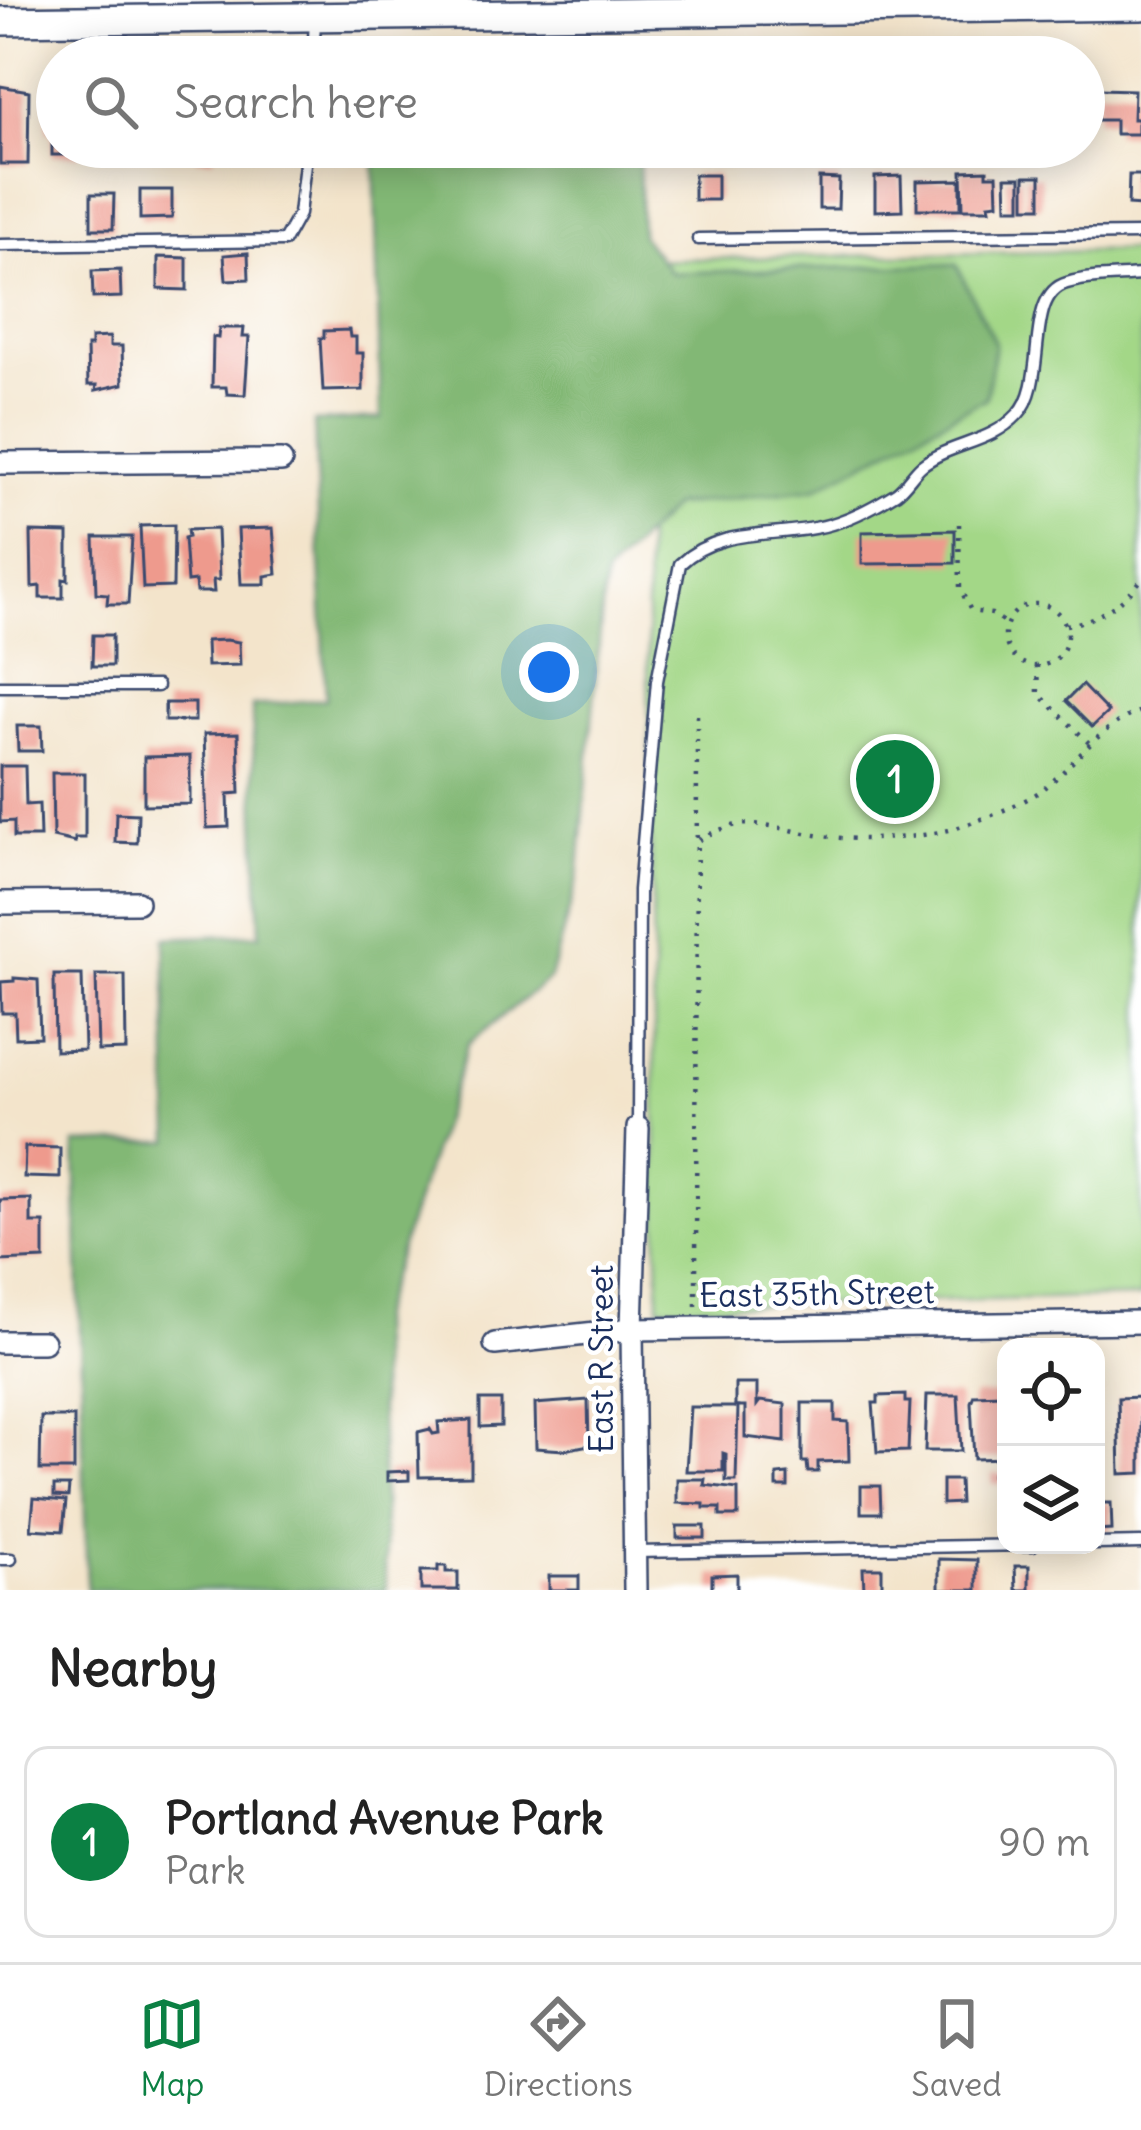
<!DOCTYPE html>
<html lang="en">
<head>
<meta charset="utf-8">
<style>
	body { margin:0; font-family:Delius,sans-serif; background:#f2f2f2; color:#222 }
	.controls { position:absolute; right:36px; bottom:36px; display:grid; overflow:hidden; border-radius:24px; box-shadow:0 6px 30px #0003 }
	.controls button { width:108px; height:108px; display:grid; place-items:center; padding:0; border:0; border-bottom:3px solid #e0e0e0; background:#fff; color:#222; font:60px sans-serif }
	.you { position:absolute; left:549px; top:672px; width:42px; height:42px; margin:-30px; border:9px solid #fff; border-radius:50%; background:#1a73e8; box-shadow:0 0 0 18px #1a73e833 }
	.badge { display:grid; place-items:center; width:78px; height:78px; border-radius:50%; background:#0b8043; color:#fff; font-size:39px; font-weight:700 }
	.pin { position:absolute; translate:-50% -50%; border:6px solid #fff; box-shadow:0 3px 12px #0006 }
	.list { margin:0; padding:0; list-style:none }
	h2 { display:flex; justify-content:space-between; align-items:center; height:156px; margin:0; padding:0 48px; font-size:51px }
	h2 small { font-size:39px; font-weight:400; color:#767676 }
	.list li { display:grid; grid-template-columns:78px 1fr auto; gap:36px; align-items:center; box-sizing:border-box; height:192px; margin:0 24px 24px; padding:0 24px; border:3px solid #e0e0e0; border-radius:24px }
	.list b { display:block; font-size:45px; white-space:nowrap }
	.list p { margin:0; font-size:39px; white-space:nowrap; color:#767676 }
	.list em { font-size:39px; font-style:normal; color:#767676 }
	.icon { flex:none; width:66px; height:66px; fill:none; stroke:currentColor; stroke-width:2; stroke-linecap:round; stroke-linejoin:round }
	.map { position:relative; flex:none; width:1141px; height:1590px; overflow:hidden }
	.search { position:absolute; background:#fff; box-shadow:0 6px 30px #0003; left:36px; right:36px; top:36px; height:132px; display:flex; align-items:center; gap:30px; box-sizing:border-box; padding:0 42px; border-radius:66px; color:#767676; font-size:45px }
	.sheet { height:372px; background:#fff }
	nav { display:flex; justify-content:space-around; align-items:center; box-sizing:border-box; height:168px; border-top:3px solid #e0e0e0; background:#fff; font-size:33px; color:#767676 }
	nav a { display:grid; justify-items:center; gap:6px }
	nav .on { color:#0b8043 }
	.map>svg:first-child { display:block }
</style>
</head>
<body>
<div class="map">
<svg width="1141" height="1590" viewBox="0 0 1141 1590">
	<rect width="100%" height="100%" fill="#fff"/>
	<filter id="ink" filterUnits="userSpaceOnUse"><feTurbulence type="fractalNoise" baseFrequency=".00833" numOctaves="2"/><feDisplacementMap in="SourceGraphic" scale="24" xChannelSelector="R" yChannelSelector="G"/><feConvolveMatrix kernelMatrix="1 2 1 2 8 2 1 2 1" color-interpolation-filters="sRGB"/></filter>
	<filter id="wash" filterUnits="userSpaceOnUse"><feTurbulence type="fractalNoise" baseFrequency=".004" numOctaves="4" result="noise"/><feDisplacementMap in="SourceGraphic" scale="48" xChannelSelector="R" yChannelSelector="G"/><feGaussianBlur stdDeviation="2.7" result="paint"/><feColorMatrix in="noise" values="0 0 0 0 0 0 0 0 0 0 0 0 0 0 0 0 0 1.4 0 .05"/><feComposite in="paint" operator="in"/></filter>
	<g filter="url(#wash)">
		<rect width="100%" height="100%" fill="#f3e4cb"/>
		<polygon fill="#a3d787" stroke="#5f8372" stroke-width="3" points="1141,250 1141,1297 659,1307 641,260"/>
		<polygon fill="#82b874" stroke="#4e7469" stroke-width="3" points="374,147 639,147 641,235 671,273 956,264 995,343 986,398 814,489 674,506 605,576 578,879 550,978 468,1044 377,1319 386,1590 87,1590 75,1144 170,1141 165,938 260,934 252,706 326,699 314,422 381,418"/>
		<g id="blocks">
			<g fill="#ee9a8d">
				<polygon points="51,76 57,76 57,147 79,147 79,155 52,155 52,131 47,131 46,81 51,81"/>
				<polygon points="0,86 29,91 28,164 0,164"/>
				<polygon points="1098,89 1134,90 1133,119 1138,119 1138,134 1115,134 1115,120 1097,120"/>
				<polygon points="196,147 221,147 221,152 213,152 213,159 197,159"/>
				<polygon points="987,170 987,175 997,175 998,203 989,204 990,209 963,209 962,171"/>
				<rect x="694" y="175" width="23" height="25"/>
				<polygon points="1129,175 1141,175 1141,206 1128,205"/>
				<polygon points="901,176 902,210 875,211 875,177"/>
				<rect x="1025" y="176" width="16" height="31"/>
				<polygon points="1006,177 1021,177 1021,208 1007,208"/>
				<polygon points="819,178 839,179 838,209 819,209"/>
				<polygon points="961,180 961,209 917,209 917,181"/>
				<polygon points="140,190 172,190 172,218 140,219"/>
				<polygon points="91,194 114,194 113,229 91,229"/>
				<polygon points="248,253 249,279 226,280 224,255"/>
				<polygon points="158,257 187,258 187,290 158,289"/>
				<polygon points="120,270 121,297 93,298 92,271"/>
				<polygon points="219,328 244,328 243,337 249,337 245,395 227,394 226,387 212,387 213,337 218,338"/>
				<polygon points="349,330 350,337 356,337 356,353 363,353 363,390 323,391 320,338 324,338 324,331"/>
				<polygon points="110,337 110,346 122,346 123,384 96,390 97,385 88,385 87,346 91,346 91,338"/>
				<polygon points="174,525 173,587 143,588 140,526"/>
				<polygon points="273,528 277,574 265,576 265,584 241,584 238,529"/>
				<polygon points="217,529 219,580 213,580 214,592 196,592 195,581 187,582 184,538 188,537 187,530"/>
				<polygon points="955,530 955,563 862,564 862,532"/>
				<polygon points="31,532 68,533 68,580 63,579 63,598 40,598 40,586 32,587"/>
				<polygon points="94,537 132,537 128,604 107,604 108,594 96,593"/>
				<polygon points="93,635 112,635 112,666 92,666"/>
				<polygon points="226,640 239,642 240,665 207,666 206,641"/>
				<polygon points="1082,685 1108,712 1092,727 1066,701"/>
				<rect x="165" y="703" width="30" height="18"/>
				<polygon points="17,726 41,726 42,751 18,751"/>
				<polygon points="238,733 240,793 228,794 229,827 207,828 204,734"/>
				<polygon points="190,756 190,804 144,805 144,757"/>
				<polygon points="0,766 25,766 26,805 39,804 40,837 14,837 14,821 0,822"/>
				<polygon points="52,773 85,773 85,838 75,838 75,842 53,837"/>
				<polygon points="116,813 138,814 137,843 115,842"/>
				<polygon points="54,975 82,975 84,1050 55,1051"/>
				<polygon points="96,975 125,975 126,1050 98,1051"/>
				<polygon points="14,978 38,980 40,1037 16,1038 15,1013 2,1013 1,982 14,981"/>
				<polygon points="25,1147 60,1148 60,1178 24,1177"/>
				<polygon points="31,1199 31,1223 44,1223 44,1259 0,1261 0,1200"/>
				<polygon points="735,1384 757,1384 757,1405 760,1401 785,1404 785,1442 745,1437 745,1407 735,1407"/>
				<polygon points="1002,1394 1006,1399 1006,1458 974,1459 971,1402 974,1395"/>
				<polygon points="905,1395 905,1402 910,1402 908,1451 877,1452 873,1403 878,1403 878,1396"/>
				<polygon points="927,1395 958,1395 961,1451 925,1451"/>
				<polygon points="1141,1397 1141,1473 1120,1474 1118,1398"/>
				<polygon points="480,1400 501,1400 501,1426 480,1427"/>
				<polygon points="588,1400 589,1445 564,1450 536,1448 535,1404"/>
				<polygon points="802,1403 835,1403 835,1421 848,1422 849,1461 818,1462 818,1472 808,1472 807,1462 802,1462"/>
				<polygon points="690,1407 738,1407 736,1481 726,1481 726,1454 723,1453 723,1471 686,1471"/>
				<polygon points="41,1417 74,1417 74,1470 40,1470"/>
				<polygon points="471,1420 471,1476 419,1477 418,1432 430,1429 433,1434 439,1433 438,1422"/>
				<polygon points="409,1471 409,1480 387,1481 387,1472"/>
				<polygon points="788,1474 788,1487 777,1487 777,1475"/>
				<rect x="992" y="1474" width="14" height="10"/>
				<polygon points="677,1479 705,1479 704,1485 738,1489 738,1516 720,1516 720,1508 704,1508 704,1504 677,1503"/>
				<polygon points="942,1480 959,1480 960,1503 942,1504"/>
				<polygon points="54,1486 69,1486 68,1497 54,1496"/>
				<polygon points="861,1486 880,1486 881,1513 861,1513"/>
				<polygon points="34,1498 66,1501 63,1531 31,1529"/>
				<polygon points="1096,1503 1111,1503 1112,1530 1096,1531"/>
				<rect x="677" y="1526" width="28" height="12"/>
				<polygon points="939,1559 977,1560 977,1590 939,1590"/>
				<polygon points="438,1566 446,1566 446,1572 458,1572 458,1590 421,1590 421,1571 438,1571"/>
				<polygon points="1015,1566 1029,1566 1029,1590 1016,1590"/>
				<polygon points="863,1568 882,1568 882,1590 864,1590"/>
				<polygon points="737,1574 737,1590 712,1590 712,1575"/>
				<rect x="549" y="1576" width="30" height="14"/>
			</g>
		</g>
	</g>
	<g filter="url(#ink)">
		<use href="#blocks" fill-opacity="0" stroke="#3b4a6e" stroke-width="3"/>
		<g fill="none" stroke-linecap="round" stroke-linejoin="round">
			<g stroke="#3b4a6e" stroke-width="15">
				<g id="service">
					<polyline points="313,57 315,21"/>
					<polyline points="698,239 1141,234"/>
					<polyline points="0,245 284,241 299,214 307,147"/>
					<polyline points="0,686 157,686"/>
					<path d="M 638,1128 L 639,890 L 657,681 L 680,564 C 723,523 786,540 838,522 C 856,516 880,503 896,493 C 906,486 912,474 921,466 C 951,442 989,445 1018,414 C 1049,382 1023,295 1067,283 C 1090,276 1118,277 1141,275"/>
					<polyline points="1096,1544 1141,1543"/>
					<polyline points="635,1552 1033,1545"/>
					<polyline points="0,1559 11,1559"/>
				</g>
			</g>
			<g stroke="#3b4a6e" stroke-width="26">
				<g id="minor">
					<polyline points="0,463 281,461"/>
					<polyline points="0,903 137,902"/>
					<polyline points="0,1342 43,1342"/>
					<polyline points="495,1344 632,1329 1141,1322"/>
					<polyline points="635,1590 632,1329 638,1128"/>
				</g>
			</g>
			<g stroke="#3b4a6e" stroke-width="32">
				<polyline id="tertiary" points="0,21 1141,6"/>
			</g>
			<g stroke="#3b4a6e" stroke-width="4.5" stroke-dasharray="3 9" stroke-linecap="butt">
				<polyline points="959,524 960,588 971,611 992,614 1007,624"/>
				<circle cx="1036" cy="635" r="31"/>
				<path d="M 1066,625 C 1096,621 1122,604 1141,580"/>
				<polyline points="1037,665 1038,693 1090,744"/>
				<path d="M 699,840 C 751,809 778,832 831,837 C 870,841 911,839 949,830 C 972,824 1023,804 1042,790 C 1076,764 1099,725 1141,711"/>
				<polyline points="696,1306 697,712"/>
			</g>
			<use href="#service" stroke="#fff" stroke-width="10"/>
			<use href="#minor" stroke="#fff" stroke-width="21"/>
			<use href="#tertiary" stroke="#fff" stroke-width="27"/>
		</g>
	</g>
	<g text-anchor="middle" stroke-width="9" stroke-linejoin="round" paint-order="stroke">
		<g font-size="33" fill="#1b2f5e" stroke="#fff">
			<text transform="translate(817 1293) rotate(-1)" y="12">East 35th Street</text>
			<text transform="translate(601 1359) rotate(-90)" y="12">East R Street</text>
		</g>
	</g>
</svg>
<div class="controls">
<button><svg class="icon" aria-label="locate" viewBox="0 0 24 24"><circle cx="12" cy="12" r="6"/><path d="M12 2v4M12 18v4M2 12h4M18 12h4"/></svg></button>
<button><svg class="icon" aria-label="layers" viewBox="0 0 24 24"><path d="M12 4l9 5-9 5-9-5zM3 14l9 5 9-5"/></svg></button>
</div>
<div class="you"></div>
<div class="pin badge" style="left:895px;top:779px">1</div>
<div class="search"><svg class="icon" aria-label="search" viewBox="0 0 24 24"><circle cx="10" cy="10" r="6"/><path d="M15 15l6 6"/></svg>Search here</div>
</div>
<section class="sheet">
<h2>Nearby<small></small></h2>
<ul class="list">
<li><span class="badge">1</span><div><b>Portland Avenue Park</b><p>Park</p></div><em>90 m</em></li>
</ul>
</section>
<nav>
<a class="on"><svg class="icon" aria-label="map" viewBox="0 0 24 24"><path d="M3 6l6-2 6 2 6-2v14l-6 2-6-2-6 2zM9 4v14M15 6v14"/></svg>Map</a>
<a><svg class="icon" aria-label="directions" viewBox="0 0 24 24"><path d="M12 3l9 9-9 9-9-9zM9 14v-3h6M13 9l2 2-2 2"/></svg>Directions</a>
<a><svg class="icon" aria-label="saved" viewBox="0 0 24 24"><path d="M7 4h10v16l-5-4-5 4z"/></svg>Saved</a>
</nav>
</body>
</html>
